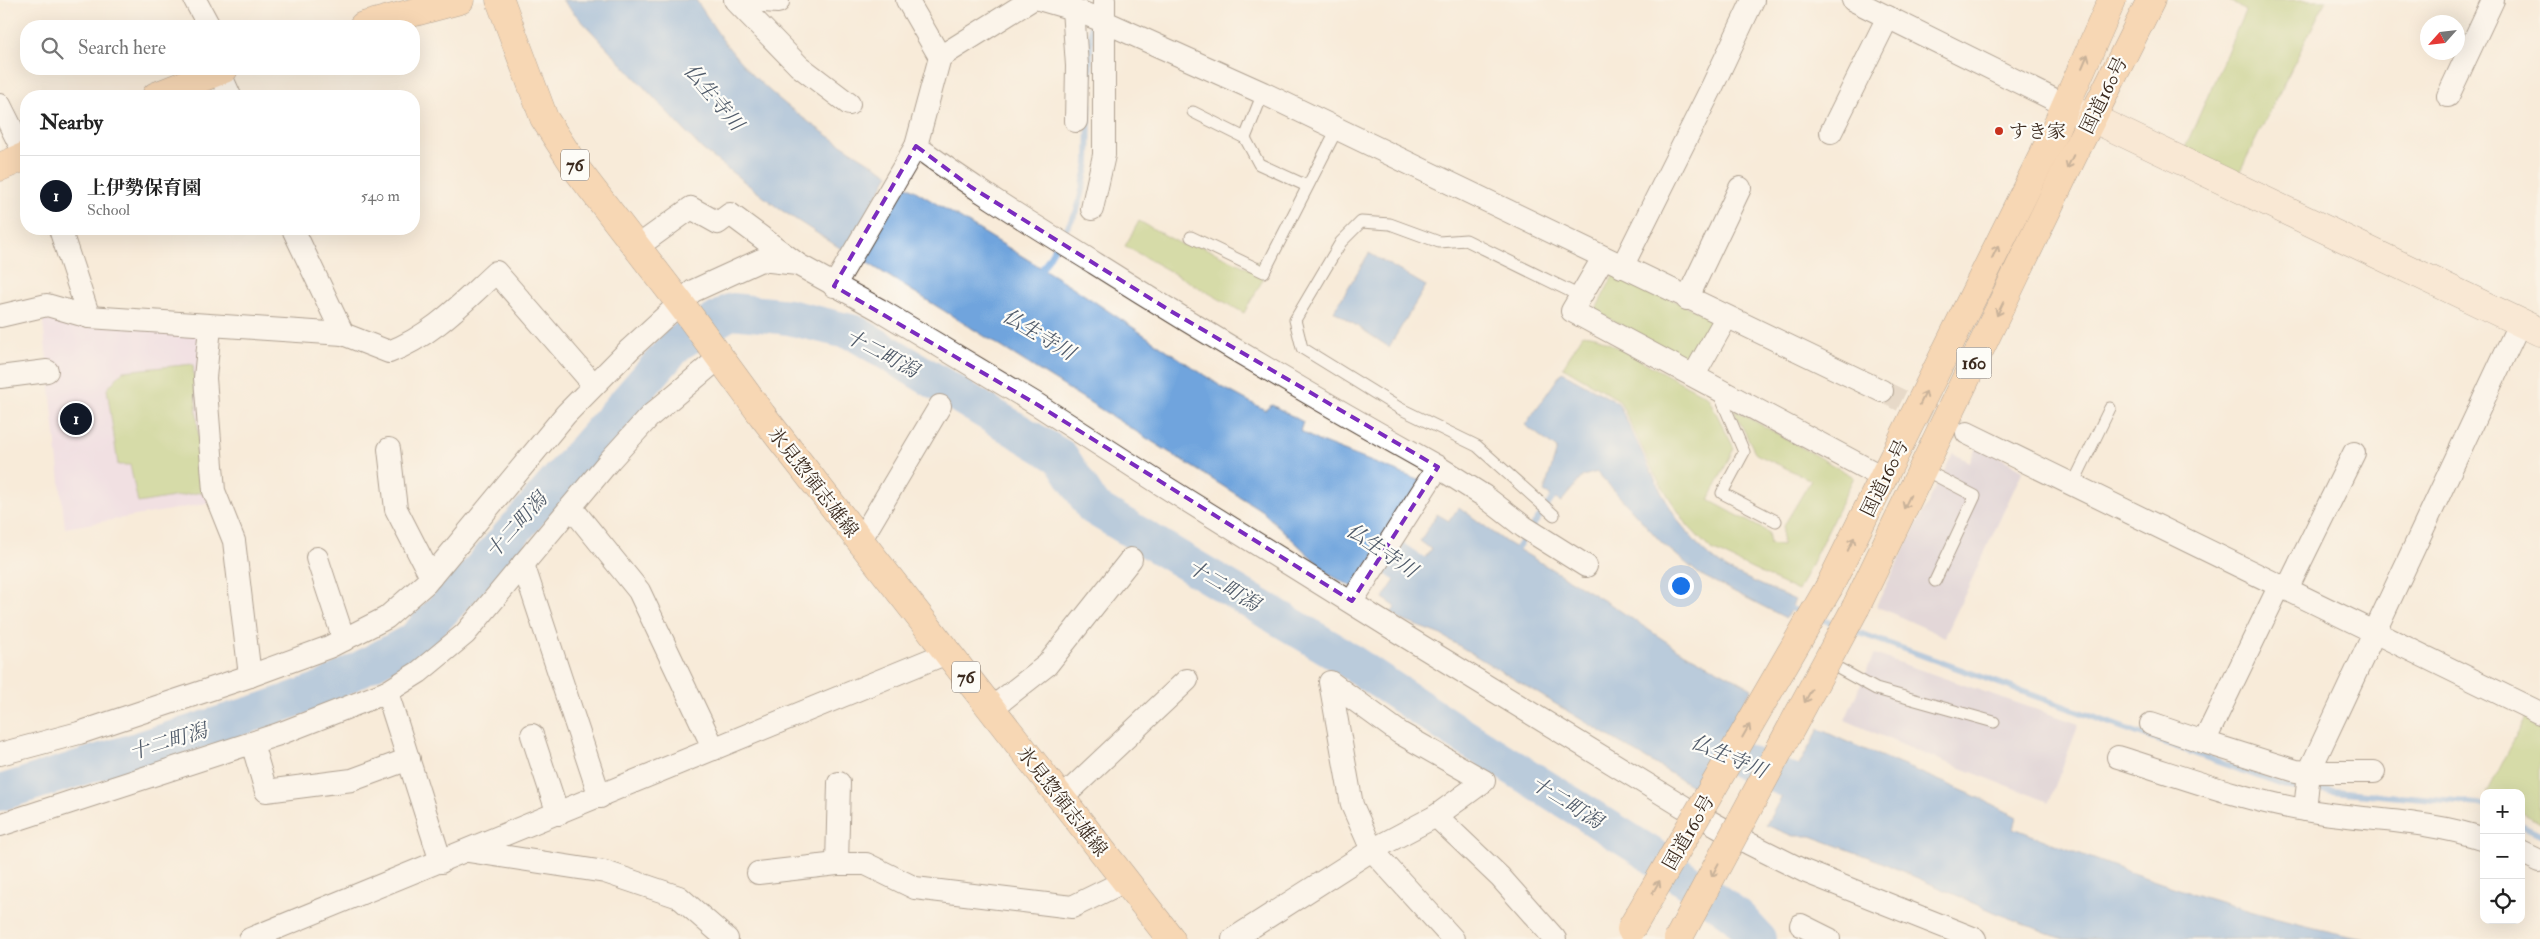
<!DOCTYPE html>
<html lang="en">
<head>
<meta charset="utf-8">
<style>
	body { margin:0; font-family:"IM FELL Double Pica","Noto Serif JP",serif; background:#f2f2f2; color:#222 }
	.controls { position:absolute; right:15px; bottom:15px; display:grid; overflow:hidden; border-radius:10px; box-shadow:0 5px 20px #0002 }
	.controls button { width:45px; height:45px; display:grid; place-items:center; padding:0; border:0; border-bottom:1px solid #e0e0e0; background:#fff; color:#222; font:25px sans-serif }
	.compass { position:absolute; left:2420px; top:15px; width:45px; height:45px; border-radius:50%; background:#fff; box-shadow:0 5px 20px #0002; rotate:243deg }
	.you { position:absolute; left:1680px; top:585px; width:18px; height:18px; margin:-12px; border:4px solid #fff; border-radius:50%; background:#1a73e8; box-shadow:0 0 0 8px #1a73e833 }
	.badge { display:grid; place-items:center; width:32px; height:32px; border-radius:50%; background:#111827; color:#fff; font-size:16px; font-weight:700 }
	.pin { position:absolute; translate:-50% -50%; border:2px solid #fff; box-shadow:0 1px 5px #0006 }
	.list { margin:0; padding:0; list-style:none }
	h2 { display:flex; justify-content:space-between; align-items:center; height:65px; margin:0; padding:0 20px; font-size:21px }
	h2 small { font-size:16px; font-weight:400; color:#767676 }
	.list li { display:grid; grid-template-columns:32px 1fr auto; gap:15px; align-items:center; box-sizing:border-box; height:80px; padding:0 20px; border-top:1px solid #e0e0e0 }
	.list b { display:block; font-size:19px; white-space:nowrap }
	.list p { margin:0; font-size:16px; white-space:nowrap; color:#767676 }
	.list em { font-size:16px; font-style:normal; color:#767676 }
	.icon { flex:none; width:28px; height:28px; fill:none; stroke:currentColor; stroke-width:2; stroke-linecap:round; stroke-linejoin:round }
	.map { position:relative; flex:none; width:2540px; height:939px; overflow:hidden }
	.search { position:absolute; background:#fff; box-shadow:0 5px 20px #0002; left:20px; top:20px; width:400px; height:55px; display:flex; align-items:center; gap:12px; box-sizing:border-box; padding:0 18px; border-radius:20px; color:#767676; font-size:19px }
	.panel { position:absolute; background:#fff; box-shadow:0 5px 20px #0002; left:20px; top:90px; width:400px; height:145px; border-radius:20px }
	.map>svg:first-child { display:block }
</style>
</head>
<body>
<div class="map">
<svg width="2540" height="939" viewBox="0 0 2540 939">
	<rect width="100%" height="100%" fill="#fdfcf7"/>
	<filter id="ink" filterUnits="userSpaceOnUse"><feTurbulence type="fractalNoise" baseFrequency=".02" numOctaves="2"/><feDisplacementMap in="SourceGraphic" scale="10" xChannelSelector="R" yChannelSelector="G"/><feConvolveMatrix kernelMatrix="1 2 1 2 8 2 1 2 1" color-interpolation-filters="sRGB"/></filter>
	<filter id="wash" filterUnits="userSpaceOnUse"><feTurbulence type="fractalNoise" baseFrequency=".0096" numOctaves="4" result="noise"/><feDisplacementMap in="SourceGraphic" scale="20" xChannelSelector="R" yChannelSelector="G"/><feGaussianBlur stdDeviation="1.12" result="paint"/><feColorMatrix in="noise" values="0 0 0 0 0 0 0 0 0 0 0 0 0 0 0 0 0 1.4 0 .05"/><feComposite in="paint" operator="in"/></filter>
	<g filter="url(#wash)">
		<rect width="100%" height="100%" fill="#f8ebd9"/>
		<polygon fill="#e8d2ee" points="42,313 200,333 211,503 65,528"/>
		<g fill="#c9bfd7">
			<polygon points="1978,445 2023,470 1945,637 1876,606 1953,453 1969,462"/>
			<polygon points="1874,654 2079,724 2049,802 1919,752 1845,720"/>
		</g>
		<g fill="#adc76d" stroke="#747846">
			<polygon points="2228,0 2326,0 2238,175 2184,150 2245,11"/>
			<polygon points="1139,221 1183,245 1186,239 1252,270 1256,261 1269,269 1244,313 1125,246"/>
			<polygon points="1615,272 1713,319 1692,363 1595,311"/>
			<polygon points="1583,334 1596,336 1708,397 1734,448 1709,500 1768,532 1770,544 1782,546 1783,527 1811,480 1756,454 1733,409 1854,477 1798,591 1710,549 1688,526 1672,502 1655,475 1619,400 1563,367"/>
			<polygon points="193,364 203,492 138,503 130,465 118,465 107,389 123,371"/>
			<polygon points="2527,715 2540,721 2540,823 2521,813 2521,793 2487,793"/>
		</g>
		<g fill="#70a4dd" stroke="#56677e">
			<path d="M 562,0 L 696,0 C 708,17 719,37 733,53 C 775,104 833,140 889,174 L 846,252 L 778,208 L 702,149 Z"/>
			<polygon points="904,184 1071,286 1222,387 1265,410 1272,405 1303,422 1300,431 1318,441 1421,481 1353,587 1330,575 1261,510 860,258"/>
			<polygon points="1369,253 1426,286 1389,347 1334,311"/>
			<polygon points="1562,372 1618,403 1662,494 1679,522 1703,551 1728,570 1795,600 1786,618 1699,574 1662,543 1597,472 1583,476 1561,502 1544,492 1557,449 1525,425"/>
			<polygon points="1459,507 1506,542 1610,604 1676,648 1752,688 1695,788 1441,635 1399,619 1391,613 1396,607 1383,598 1402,570 1412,576 1431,549 1420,541 1437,514 1449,521"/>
			<path d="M 1819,729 C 1884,760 1954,783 2017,817 L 2014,828 C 2129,874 2244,915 2365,939 L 2063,939 L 1999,914 L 1879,861 L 1811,836 L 1793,836 L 1766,825 Z"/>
		</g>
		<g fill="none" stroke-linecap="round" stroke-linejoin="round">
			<g stroke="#70a4dd" stroke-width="6">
				<polyline points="1038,276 1077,211 1088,164 1091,21"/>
				<polyline points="1512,555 1557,492"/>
				<polyline points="1783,606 1806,614"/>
				<polyline points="1818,618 1839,626"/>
				<polyline points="1851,630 2288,787 2479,804 2484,806"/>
				<polyline points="2521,825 2540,834"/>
			</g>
			<g stroke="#70a4dd" stroke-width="36">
				<polyline points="1351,530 1456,600"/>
				<polyline points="1670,731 1835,800"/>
				<polyline points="0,793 265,710 323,689 414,640 469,582 678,343 732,311 789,317 855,333 1061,457 1093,507 1336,652 1449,727 1650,854 1737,916 1758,939"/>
			</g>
		</g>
	</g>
	<g filter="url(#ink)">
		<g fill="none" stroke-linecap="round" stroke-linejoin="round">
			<polyline stroke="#d2c4b4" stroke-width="22" stroke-dasharray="22 11" stroke-linecap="butt" points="1882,391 1959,429"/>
			<g stroke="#57473a" stroke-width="13">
				<g id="lane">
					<polyline points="1263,93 1245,138 1259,164 1307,186"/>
					<polyline points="1193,112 1245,138"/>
					<polyline points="1191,237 1264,272 1337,129"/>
					<polyline points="1718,391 1744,452 1722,493 1776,521"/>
					<polyline points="1923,469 1975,496 1935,581"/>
					<polyline points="2073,484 2110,408"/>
					<polyline points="1554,515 1477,446 1399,408 1302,348 1295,320 1341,242 1361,222 1390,224 1439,242 1466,240 1580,296"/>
					<polyline points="1827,662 1876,689 1994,722"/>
				</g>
			</g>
			<g stroke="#57473a" stroke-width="24">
				<g id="street">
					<polyline points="195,0 209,26"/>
					<polyline points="735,0 799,66 849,104"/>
					<polyline points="749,0 778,2"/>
					<polyline points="907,0 940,57"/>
					<polyline points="1042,0 1073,9 1103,21 1263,93 1882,391"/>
					<polyline points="1853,0 2067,106"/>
					<polyline points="1073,9 1077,66 1076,121"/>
					<polyline points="218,69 230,96"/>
					<polyline points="2448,96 2493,0"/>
					<polyline points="0,105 26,157"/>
					<polyline points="1831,132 1888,17"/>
					<path d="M 916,146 C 974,189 1035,226 1096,264 C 1208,335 1322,402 1438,467"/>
					<polyline points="1092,209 1104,155 1104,0"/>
					<polyline points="60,229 89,317"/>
					<polyline points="293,229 343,334"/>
					<polyline points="637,247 691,208 718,223 730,214 796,263"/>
					<polyline points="1603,258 1572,311 1884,478"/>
					<polyline points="1622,267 1712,87 1753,0"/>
					<polyline points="834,286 916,146 940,57 1031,0"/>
					<polyline points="1687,299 1740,188"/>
					<path d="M 0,316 L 47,305 L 89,317 L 343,334 L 389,352 C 433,335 462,303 496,272 L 594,385"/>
					<polyline points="210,327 205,378 214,491 234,541 250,676"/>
					<polyline points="1694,375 1726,318"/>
					<polyline points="0,377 47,371"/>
					<polyline points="1967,433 2540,713"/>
					<polyline points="389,449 396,509 431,577"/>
					<polyline points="571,507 639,591 714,749"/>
					<polyline points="860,541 940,406"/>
					<polyline points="317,558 344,640"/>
					<polyline points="523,564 600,797"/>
					<polyline points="2287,589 2354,453"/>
					<polyline points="1352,601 1438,467 1484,496 1524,527 1586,566"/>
					<polygon points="1330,682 1400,733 1484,781 1436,816 1372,850 1352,805"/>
					<polyline points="387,692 441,862"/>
					<polyline points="991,709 1047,665 1131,559"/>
					<polyline points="2151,724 2204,742 2280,585"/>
					<polyline points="532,735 558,814"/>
					<polyline points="2204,742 2296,771 2309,772 2520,322"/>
					<polyline points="252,743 266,791 352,780 409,759"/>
					<polyline points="0,754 79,733 250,676 329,647 386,618 426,583 566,414 630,349 693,291 761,260 797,264 880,310 1038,405 1159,483 1395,630 1684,807 1750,844 1804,871 1975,939"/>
					<path d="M 2118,757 C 2180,776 2240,799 2304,810 C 2364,821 2425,819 2484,839"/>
					<polyline points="1061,799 1187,680"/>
					<polyline points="2305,810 2309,772 2374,772"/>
					<polyline points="1436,816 1500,877 1555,939"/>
					<polyline points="0,825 279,734 387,692 419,672 465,634 610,460 650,416 719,358"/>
					<polyline points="468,851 605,872 679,897 727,939"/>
					<polyline points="2521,852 2540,861"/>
					<polyline points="837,864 839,783"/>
					<polyline points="758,873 837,864 866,864 915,888 1072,907 1125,881"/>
					<polyline points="1801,925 1829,939"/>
					<polyline points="250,939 947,653"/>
					<polyline points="1233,939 1372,850 1453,939"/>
				</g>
			</g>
			<g stroke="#57473a" stroke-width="29">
				<polyline id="secondary" points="2067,106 2540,332"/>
			</g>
			<g stroke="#57473a" stroke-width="29">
				<polyline id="primary" points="500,0 544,118 578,171 686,311 762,415 1171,939"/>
			</g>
			<g stroke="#57473a" stroke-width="29">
				<g id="highway">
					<polyline points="363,26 460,0"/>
					<polyline points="156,96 224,69"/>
					<polyline points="0,167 26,156"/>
					<polyline points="1829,587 2048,145 2112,0"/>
					<polyline points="1856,607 2073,156 2151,0"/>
				</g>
			</g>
			<use href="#lane" stroke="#fff" stroke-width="11"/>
			<use href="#street" stroke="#fff" stroke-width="22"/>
			<use href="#secondary" stroke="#fbe5cf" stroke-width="28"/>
			<use href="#primary" stroke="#f6be87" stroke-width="28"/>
			<use href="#highway" stroke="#f6be87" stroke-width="28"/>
			<g stroke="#57473a" stroke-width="29" stroke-linecap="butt">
				<g id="highway-bridge">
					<polyline points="1631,929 1829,587"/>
					<polyline points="1678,939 1856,607"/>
				</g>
			</g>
			<use href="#highway-bridge" stroke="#f6be87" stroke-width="28"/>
		</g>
		<defs><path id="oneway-shaft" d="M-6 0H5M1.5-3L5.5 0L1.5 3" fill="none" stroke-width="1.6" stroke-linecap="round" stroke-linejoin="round" transform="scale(1.25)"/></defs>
		<g stroke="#8f6d4d">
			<use href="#oneway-shaft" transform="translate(2085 61) rotate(-67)"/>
			<use href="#oneway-shaft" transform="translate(2070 162) rotate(116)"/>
			<use href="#oneway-shaft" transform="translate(1995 252) rotate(-64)"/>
			<use href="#oneway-shaft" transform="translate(2000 309) rotate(116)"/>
			<use href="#oneway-shaft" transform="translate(1923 398) rotate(-64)"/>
			<use href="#oneway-shaft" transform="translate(1907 502) rotate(116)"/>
			<use href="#oneway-shaft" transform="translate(1851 544) rotate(-64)"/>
			<use href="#oneway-shaft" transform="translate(1808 696) rotate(118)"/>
			<use href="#oneway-shaft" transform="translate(1746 731) rotate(-60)"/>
			<use href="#oneway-shaft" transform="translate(1715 870) rotate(118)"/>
			<use href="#oneway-shaft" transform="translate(1656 887) rotate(-60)"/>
		</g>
	</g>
	<path d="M0 0H2540V939H0ZM 916,146 L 971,187 L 1169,310 L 1438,467 L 1352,601 L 1038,405 L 834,286 Z" fill="#f8ebd9" fill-opacity=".55" fill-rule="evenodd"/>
	<path fill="none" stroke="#7b2cbf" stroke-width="4" stroke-dasharray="10 6" stroke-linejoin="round" d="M 916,146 L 971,187 L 1169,310 L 1438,467 L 1352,601 L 1038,405 L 834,286 Z"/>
	<circle fill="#c8321e" stroke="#fdfcf7" stroke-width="2" cx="1999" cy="131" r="5"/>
	<g text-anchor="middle" stroke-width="4.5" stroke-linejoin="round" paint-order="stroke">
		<g fill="#fdfcf7" stroke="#75695f" stroke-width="1">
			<rect x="561" y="149.5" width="28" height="31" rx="4"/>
			<rect x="1956.5" y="347.5" width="35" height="31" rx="4"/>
			<rect x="952" y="661.5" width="28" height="31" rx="4"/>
		</g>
		<g font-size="18" font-weight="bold" fill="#3b2a1e">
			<text x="575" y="171">76</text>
			<text x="1974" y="369">160</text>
			<text x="966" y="683">76</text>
		</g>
		<g font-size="19" fill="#3b2a1e" stroke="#fdfcf7">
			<text transform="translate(2103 95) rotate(-64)" y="7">国道160号</text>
			<text transform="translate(1884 478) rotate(-64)" y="7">国道160号</text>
			<text transform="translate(814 482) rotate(52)" y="7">氷見惣領志雄線</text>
			<text transform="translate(1063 801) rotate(52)" y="7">氷見惣領志雄線</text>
			<text transform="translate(1688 832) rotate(-60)" y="7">国道160号</text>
		</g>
		<g font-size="19" fill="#3b2a1e" stroke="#fdfcf7" text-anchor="start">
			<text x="2009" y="138">すき家</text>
		</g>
		<g font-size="20" font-style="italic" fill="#505b6a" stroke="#fdfcf7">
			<text transform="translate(714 97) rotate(50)" y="7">仏生寺川</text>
			<text transform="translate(1039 334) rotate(31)" y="7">仏生寺川</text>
			<text transform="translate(882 353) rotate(28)" y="7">十二町潟</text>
			<text transform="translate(516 525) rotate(-48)" y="7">十二町潟</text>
			<text transform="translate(1382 550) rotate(34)" y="7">仏生寺川</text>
			<text transform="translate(1224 585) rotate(31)" y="7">十二町潟</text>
			<text transform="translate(168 741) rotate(-17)" y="7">十二町潟</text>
			<text transform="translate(1729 756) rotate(23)" y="7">仏生寺川</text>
			<text transform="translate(1567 802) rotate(32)" y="7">十二町潟</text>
		</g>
	</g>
</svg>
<div class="controls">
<button>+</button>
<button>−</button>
<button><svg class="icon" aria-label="locate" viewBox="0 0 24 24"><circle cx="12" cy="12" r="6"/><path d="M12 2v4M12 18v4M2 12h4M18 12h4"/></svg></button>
</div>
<svg class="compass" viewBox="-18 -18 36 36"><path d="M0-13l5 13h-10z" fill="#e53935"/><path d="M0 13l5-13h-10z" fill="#767676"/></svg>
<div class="you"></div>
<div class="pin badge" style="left:76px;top:419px">1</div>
<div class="search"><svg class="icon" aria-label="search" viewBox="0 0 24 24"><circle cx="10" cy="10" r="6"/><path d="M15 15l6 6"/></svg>Search here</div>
<section class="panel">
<h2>Nearby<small></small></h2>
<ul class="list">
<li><span class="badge">1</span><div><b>上伊勢保育園</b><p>School</p></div><em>540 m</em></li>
</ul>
</section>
</div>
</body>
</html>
